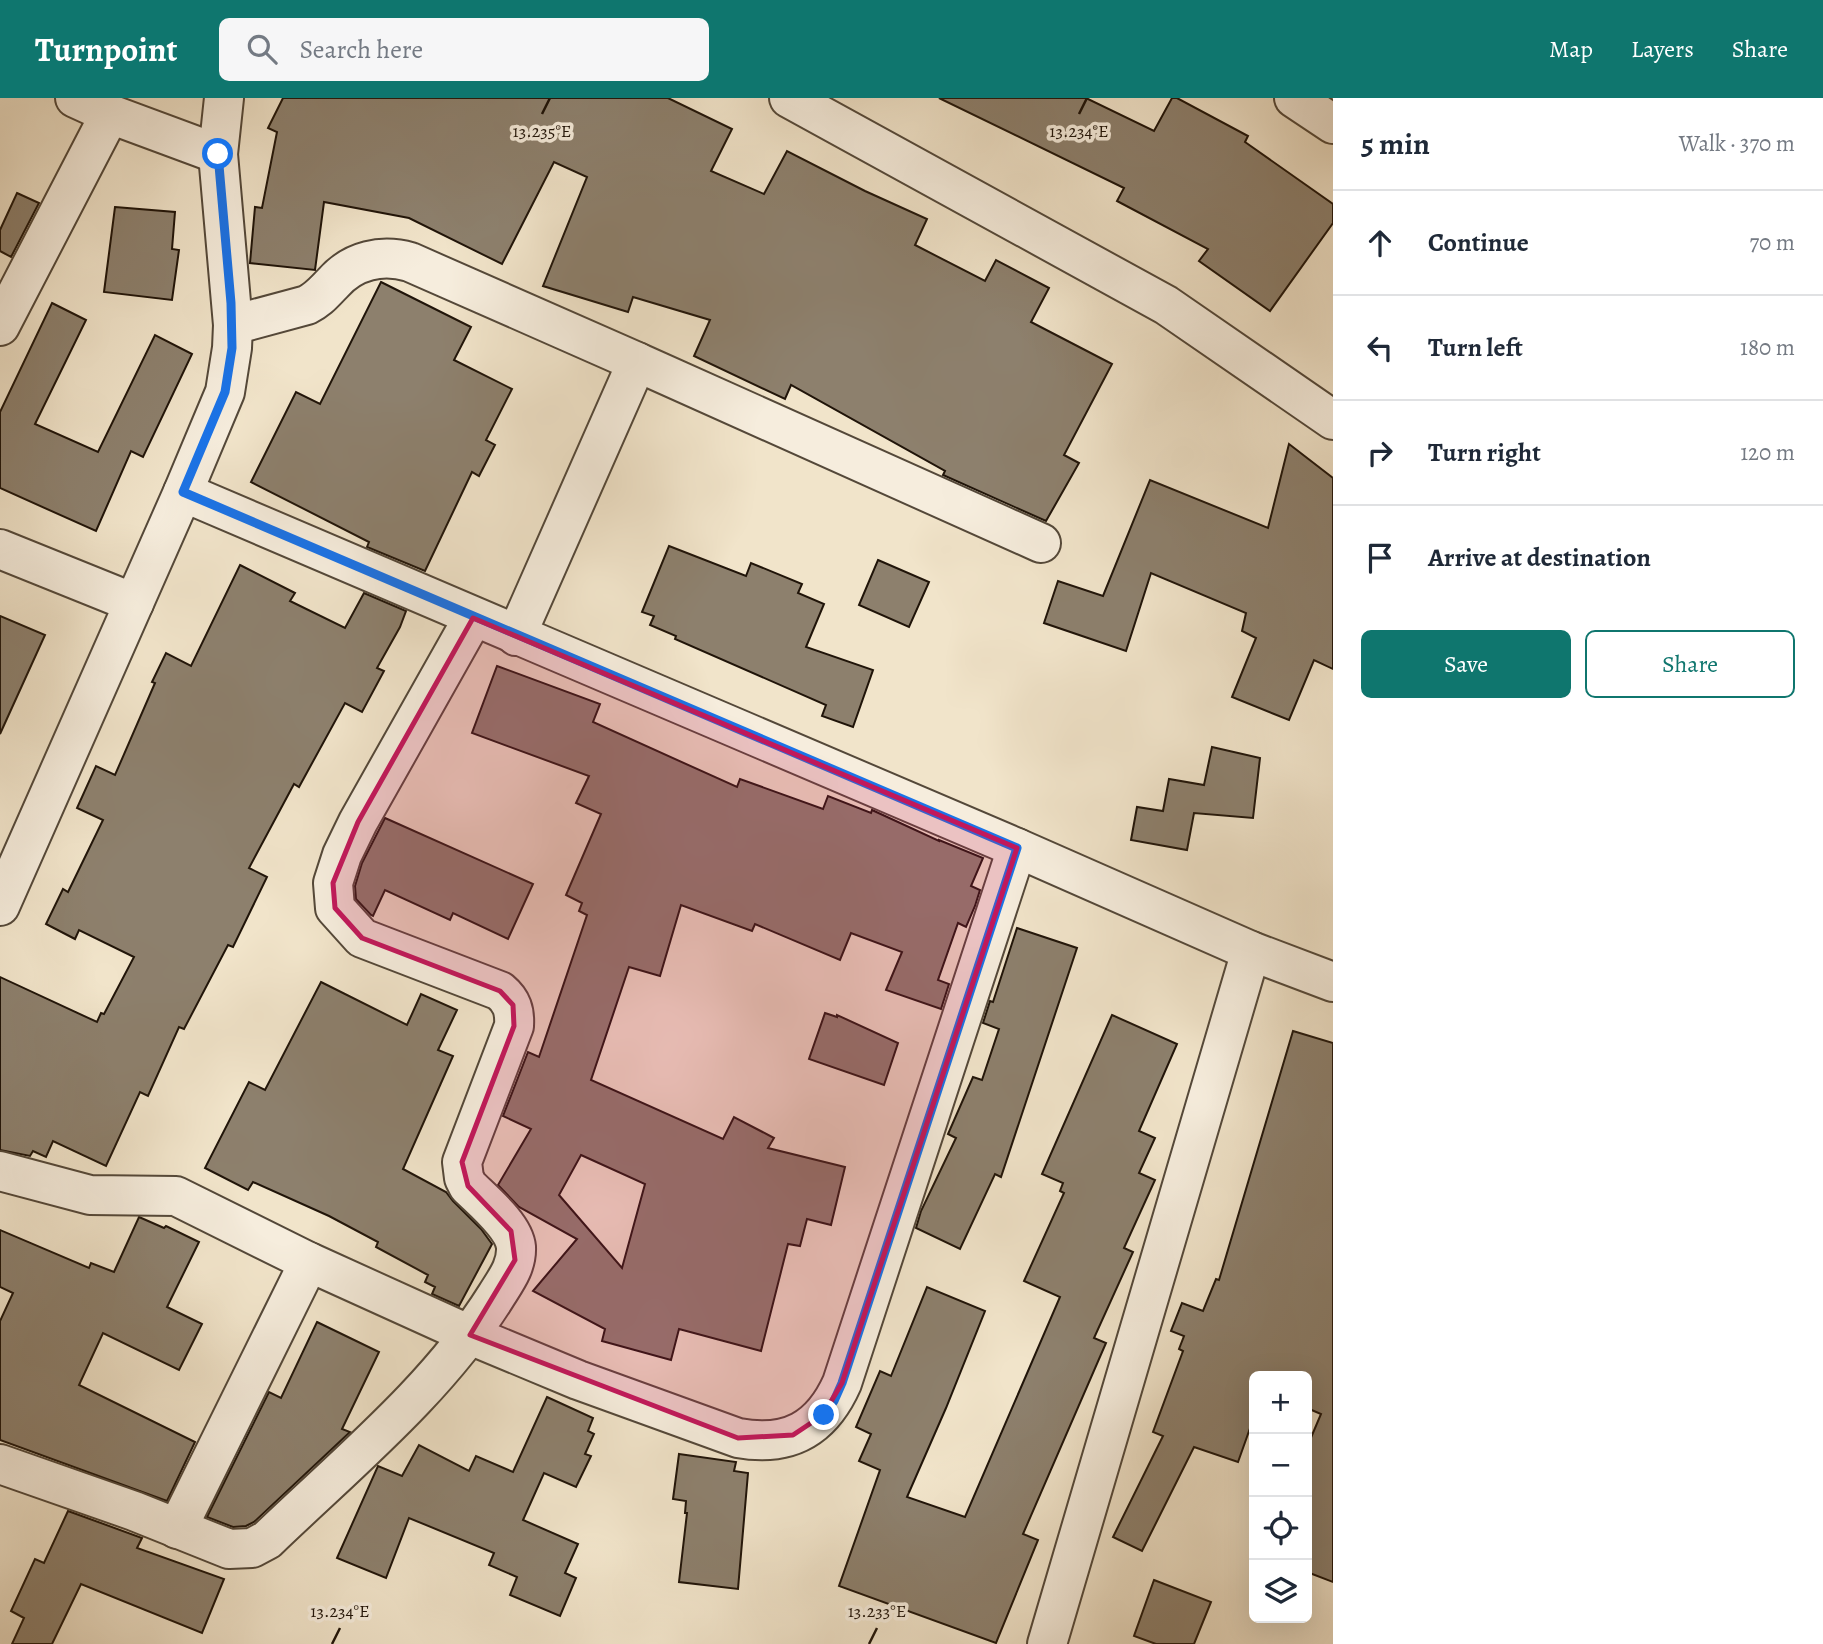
<!DOCTYPE html>
<html lang="en">
<head>
<meta charset="utf-8">
<style>
	body { margin:0; font-family:Alegreya,serif; background:#f6f6f7; color:#1f2937 }
	.controls { position:absolute; right:21px; bottom:21px; display:grid; overflow:hidden; border-radius:10px; box-shadow:0 7px 28px #0002 }
	.controls button { width:63px; height:63px; display:grid; place-items:center; padding:0; border:0; border-bottom:2px solid #e0e1e3; background:#fff; color:#1f2937; font:35px sans-serif }
	.stop { position:absolute; width:21px; height:21px; margin:-16px; border:5px solid #1a73e8; border-radius:50%; background:#fff }
	.stop.end { background:#1a73e8; border-color:#fff; box-shadow:0 2px 7px #0008 }
	.list { margin:0; padding:0; list-style:none }
	h2 { display:flex; justify-content:space-between; align-items:center; height:91px; margin:0; padding:0 28px; font-size:30px }
	h2 small { font-size:23px; font-weight:400; color:#747a83 }
	.list li { display:grid; grid-template-columns:46px 1fr auto; gap:21px; align-items:center; box-sizing:border-box; height:105px; padding:0 28px; border-top:2px solid #e0e1e3 }
	.list b { display:block; font-size:26px; white-space:nowrap }
	.list em { font-size:23px; font-style:normal; color:#747a83 }
	.actions { display:flex; gap:14px; padding:21px 28px }
	.actions a { flex:1; padding:16px 0; border:2px solid #0f766e; border-radius:10px; text-align:center; font-size:24px; color:#0f766e }
	.actions .main { background:#0f766e; color:#fff }
	.icon { flex:none; width:38px; height:38px; fill:none; stroke:currentColor; stroke-width:2; stroke-linecap:round; stroke-linejoin:round }
	.map { position:relative; flex:none; width:1333px; height:1546px; overflow:hidden }
	header { display:flex; align-items:center; gap:42px; box-sizing:border-box; height:98px; padding:0 35px; background:#0f766e; color:#fff }
	header strong { font-size:33px }
	nav { display:flex; gap:38px; margin-inline-start:auto; font-size:24px }
	.search { width:490px; height:63px; background:#f6f6f7; display:flex; align-items:center; gap:18px; box-sizing:border-box; padding:0 24px; border-radius:10px; color:#747a83; font-size:26px }
	main { display:flex }
	aside { flex:1; background:#fff }
	.map>svg:first-child { display:block }
</style>
</head>
<body>
<header>
<strong>Turnpoint</strong>
<div class="search"><svg class="icon" aria-label="search" viewBox="0 0 24 24"><circle cx="10" cy="10" r="6"/><path d="M15 15l6 6"/></svg>Search here</div>
<nav><a>Map</a><a>Layers</a><a>Share</a></nav>
</header>
<main>
<div class="map">
<svg width="1333" height="1546" viewBox="0 0 1333 1546">
	<rect width="100%" height="100%" fill="#f1e4ca"/>
	<filter id="stains"><feTurbulence type="fractalNoise" baseFrequency=".00286" numOctaves="4"/><feColorMatrix values="0 0 0 0 .2 0 0 0 0 .09 0 0 0 0 .02 0 0 0 .5 -.17"/></filter>
	<radialGradient id="worn" r=".72"><stop offset=".6" stop-color="#630" stop-opacity="0"/><stop offset="1" stop-color="#630" stop-opacity=".3"/></radialGradient>
	<g fill="#8d806d" stroke="#201409" stroke-width="2" fill-rule="evenodd">
		<polygon points="283,0 668,0 732,31 711,73 764,96 787,53 865,93 927,121 915,147 985,183 996,162 1049,190 1031,224 1112,266 1064,357 1079,365 1046,423 943,377 945,373 791,287 785,301 694,258 710,222 633,199 628,214 543,188 587,79 554,64 502,166 409,120 324,104 315,172 250,165 255,109 262,110 277,34 268,30"/>
		<polygon points="939,0 1086,0 1154,33 1172,0 1177,0 1248,38 1245,44 1333,106 1333,125 1270,213 1199,163 1208,151 1117,103 1124,90"/>
		<polygon points="17,95 39,105 11,159 0,153 0,132"/>
		<polygon points="115,109 175,114 172,151 179,152 172,202 104,194"/>
		<polygon points="381,184 471,229 454,262 512,291 486,342 495,347 479,378 472,374 425,473 367,449 369,444 251,384 296,294 320,306"/>
		<polygon points="52,205 86,222 35,326 98,354 155,237 192,256 143,359 131,353 96,433 0,390 0,314"/>
		<polygon points="1289,346 1333,380 1333,571 1314,562 1289,622 1232,599 1256,540 1242,533 1246,515 1151,475 1126,553 1044,525 1058,483 1103,498 1150,382 1268,430"/>
		<polygon points="669,448 746,478 751,465 802,486 798,495 824,506 806,549 873,572 853,629 822,618 826,607 675,541 676,538 650,527 654,518 642,514"/>
		<polygon points="878,462 929,484 909,529 859,507"/>
		<polygon points="240,467 295,495 290,503 345,530 364,495 406,513 400,529 377,570 384,573 362,614 345,605 299,689 294,686 249,770 267,779 233,849 228,847 184,931 179,929 148,998 140,994 106,1068 53,1043 46,1059 33,1053 30,1058 0,1052 0,879 97,924 101,915 104,916 134,859 79,832 75,841 46,826 63,791 68,794 103,722 77,710 96,668 115,677 155,585 152,584 166,555 191,568"/>
		<polygon points="0,518 45,537 0,636"/>
		<path d="M 497,568 L 600,606 L 593,624 L 737,689 L 740,681 L 823,711 L 828,698 L 871,715 L 872,712 L 939,743 L 939,742 L 983,760 L 971,788 L 980,792 L 975,808 L 966,829 L 958,825 L 938,882 L 949,886 L 941,911 L 886,892 L 902,854 L 851,835 L 840,862 L 755,826 L 752,833 L 681,807 L 660,878 L 629,869 L 591,982 L 723,1041 L 734,1019 L 774,1040 L 768,1050 L 845,1069 L 831,1127 L 807,1121 L 800,1148 L 788,1146 L 761,1253 L 679,1231 L 671,1262 L 602,1243 L 605,1231 L 533,1193 L 577,1141 L 519,1109 L 498,1087 L 531,1031 L 503,1018 L 528,954 L 539,959 L 587,817 L 579,813 L 582,805 L 566,797 L 601,716 L 576,705 L 589,678 L 472,635 ZM 581,1057 L 645,1086 L 622,1170 L 559,1097 Z"/>
		<polygon points="1212,649 1260,660 1253,720 1194,715 1187,752 1131,742 1137,709 1163,713 1169,681 1204,687"/>
		<polygon points="385,720 533,786 508,841 453,815 450,822 385,792 373,818 371,817 356,801 355,788 362,765"/>
		<polygon points="1017,830 1077,850 1001,1079 995,1076 960,1151 916,1130 921,1113 956,1040 948,1036 973,979 982,982 999,931 983,925 990,903 993,904"/>
		<polygon points="321,884 407,927 421,896 457,912 438,952 453,958 403,1071 446,1094 453,1103 481,1131 492,1146 459,1208 432,1196 435,1189 425,1184 428,1177 376,1149 378,1144 329,1118 253,1084 248,1092 205,1070 249,984 265,992"/>
		<polygon points="825,915 837,919 837,917 898,945 884,987 809,961"/>
		<polygon points="1112,917 1177,946 1139,1033 1155,1040 1139,1075 1155,1082 1124,1150 1133,1154 1094,1240 1106,1245 1023,1436 1038,1442 996,1545 839,1488 880,1372 859,1363 871,1336 856,1329 880,1273 891,1278 927,1189 985,1213 946,1310 907,1399 965,1419 1060,1199 1024,1183 1064,1095 1060,1093 1063,1085 1042,1076"/>
		<polygon points="1293,933 1333,945 1333,1484 1307,1474 1307,1349 1321,1316 1307,1310 1307,1278 1254,1278 1254,1319 1238,1364 1194,1349 1142,1453 1113,1439 1163,1338 1153,1334 1183,1253 1179,1251 1184,1238 1171,1233 1182,1205 1203,1213 1216,1181 1219,1182"/>
		<polygon points="139,1119 164,1130 166,1128 199,1144 167,1209 202,1226 179,1272 103,1235 79,1287 195,1344 167,1403 0,1342 0,1223 13,1195 0,1189 0,1132 89,1170 91,1165 114,1174"/>
		<polygon points="317,1224 379,1254 342,1331 350,1334 254,1424 246,1428 233,1429 207,1419 269,1294 281,1300"/>
		<polygon points="547,1299 593,1320 588,1333 594,1336 585,1356 591,1358 576,1389 544,1375 523,1422 578,1446 565,1475 576,1480 560,1518 510,1497 517,1479 489,1467 494,1455 409,1420 386,1480 337,1460 378,1368 402,1378 419,1347 469,1373 476,1358 513,1374"/>
		<polygon points="679,1356 736,1364 734,1373 748,1375 738,1491 679,1484 687,1415 685,1415 686,1403 673,1401"/>
		<polygon points="68,1413 142,1440 137,1450 224,1481 202,1535 81,1486 52,1546 12,1546 24,1520 11,1513 35,1461 44,1465"/>
		<polygon points="1154,1482 1211,1504 1194,1546 1156,1546 1134,1538"/>
	</g>
	<g fill="none" stroke-linecap="round" stroke-linejoin="round">
		<g stroke="#544839" stroke-width="42">
			<g id="minor">
				<polyline points="75,0 110,16 218,56"/>
				<polyline points="789,0 1166,207 1333,322"/>
				<polyline points="1294,0 1333,26"/>
				<path d="M 233,227 L 307,207 C 319,201 324,194 333,185 C 353,162 382,156 410,164 L 637,264 L 516,538"/>
				<polyline points="0,228 110,16"/>
				<polyline points="637,264 1041,445"/>
				<polyline points="183,394 1017,750 1251,853 1333,884"/>
				<polyline points="0,451 134,505"/>
				<polyline points="0,808 183,394 225,294 232,250 233,227 218,56 224,0"/>
				<path d="M 0,1073 L 90,1097 L 176,1098 L 309,1164 L 470,1237 L 578,1282 L 738,1340 C 788,1349 821,1332 842,1285 L 1017,750"/>
				<path d="M 0,1366 L 134,1413 L 229,1451 L 252,1450 L 267,1442 C 347,1365 437,1292 496,1198 C 506,1182 517,1168 516,1149 C 514,1128 483,1103 468,1088 L 464,1080 L 462,1064 L 514,928 C 515,913 512,903 500,893 L 362,840 L 335,810 L 333,785 L 342,757 L 358,724 L 473,520"/>
				<polyline points="177,1431 309,1164"/>
				<polyline points="1047,1546 1251,853"/>
			</g>
		</g>
		<use href="#minor" stroke="#f6eddd" stroke-width="38"/>
	</g>
	<g fill="none" stroke-linecap="round" stroke-linejoin="round">
		<polyline stroke="#1a73e8" stroke-width="9" points="218,56 231,205 232,250 225,294 183,394 1017,750 842,1285 834,1303 824,1317"/>
	</g>
	<path fill="#c2185b" fill-opacity="0.2" stroke="#c2185b" stroke-width="5" stroke-linejoin="round" d="M 473,520 L 1017,750 L 842,1285 L 823,1317 L 793,1337 L 738,1340 L 470,1237 L 515,1162 L 511,1133 L 468,1088 L 462,1064 L 514,928 L 513,907 L 500,893 L 362,840 L 335,810 L 333,785 L 358,724 Z"/>
	<path fill="none" stroke="#201409" stroke-width="2.5" d="M 542,16 L 550,0M 1079,16 L 1087,0M 332,1546 L 340,1530M 869,1546 L 877,1530"/>
	<g font-size="18" text-anchor="middle" fill="#201409" stroke="#f6eddd" stroke-width="7" stroke-linejoin="round" paint-order="stroke">
		<text x="542" y="39">13.235°E</text>
		<text x="1079" y="39">13.234°E</text>
		<text x="340" y="1519">13.234°E</text>
		<text x="877" y="1519">13.233°E</text>
	</g>
	<rect width="100%" height="100%" filter="url(#stains)"/>
	<rect width="100%" height="100%" fill="url(#worn)"/>
</svg>
<div class="controls">
<button>+</button>
<button>−</button>
<button><svg class="icon" aria-label="locate" viewBox="0 0 24 24"><circle cx="12" cy="12" r="6"/><path d="M12 2v4M12 18v4M2 12h4M18 12h4"/></svg></button>
<button><svg class="icon" aria-label="layers" viewBox="0 0 24 24"><path d="M12 4l9 5-9 5-9-5zM3 14l9 5 9-5"/></svg></button>
</div>
<div class="stop" style="left:218px;top:56px"></div>
<div class="stop end" style="left:824px;top:1317px"></div>
</div>
<aside>
<h2>5 min<small>Walk · 370 m</small></h2>
<ul class="list">
<li><svg class="icon" aria-label="ahead" viewBox="0 0 24 24"><path d="M12 20V5M6 11l6-6 6 6"/></svg><div><b>Continue</b></div><em>70 m</em></li>
<li><svg class="icon" aria-label="left" viewBox="0 0 24 24"><path d="M17 20v-9H6M10 6l-5 5 5 5"/></svg><div><b>Turn left</b></div><em>180 m</em></li>
<li><svg class="icon" aria-label="right" viewBox="0 0 24 24"><path d="M7 20v-9h11M14 6l5 5-5 5"/></svg><div><b>Turn right</b></div><em>120 m</em></li>
<li><svg class="icon" aria-label="arrive" viewBox="0 0 24 24"><path d="M6 21V4h12l-3 4 3 4H6"/></svg><div><b>Arrive at destination</b></div></li>
</ul>
<div class="actions"><a class="main">Save</a><a>Share</a></div>
</aside>
</main>
</body>
</html>
